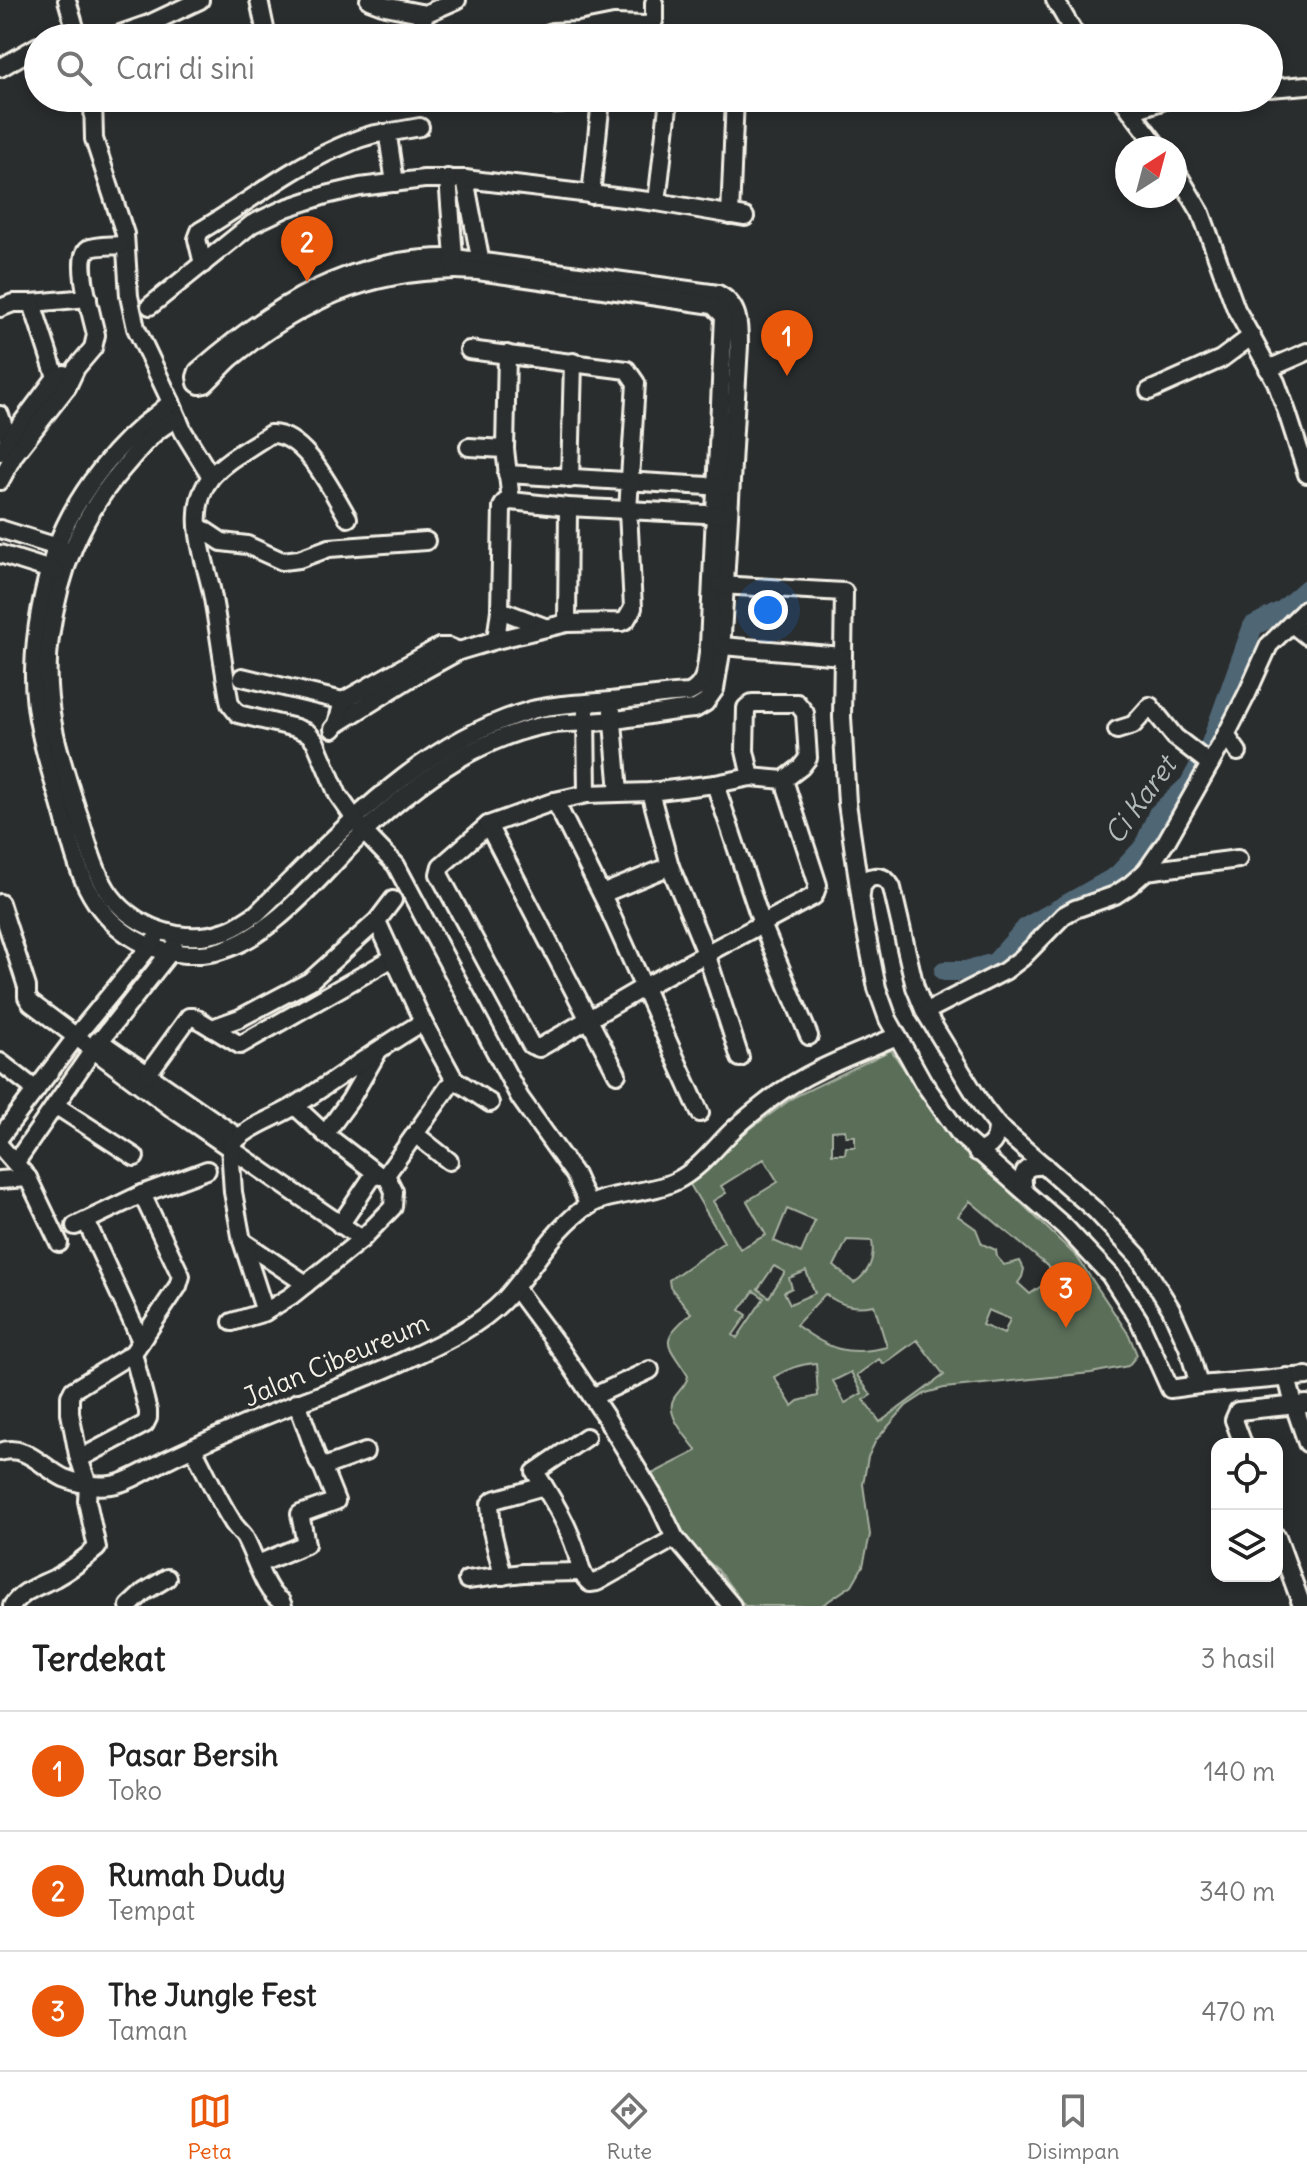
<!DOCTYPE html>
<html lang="id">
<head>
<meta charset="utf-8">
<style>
	body { margin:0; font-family:Delius,sans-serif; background:#f6f6f6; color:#222 }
	.controls { position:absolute; right:24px; bottom:24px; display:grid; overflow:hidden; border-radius:16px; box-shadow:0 4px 12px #0003 }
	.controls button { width:72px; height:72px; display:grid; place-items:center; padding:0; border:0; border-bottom:2px solid #e0e0e0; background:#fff; color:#222; font:40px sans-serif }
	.compass { position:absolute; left:1115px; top:136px; width:72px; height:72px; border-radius:50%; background:#fff; box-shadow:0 4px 12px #0003; rotate:36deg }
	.you { position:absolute; left:768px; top:610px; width:28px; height:28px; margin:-20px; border:6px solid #fff; border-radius:50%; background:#1a73e8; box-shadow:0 0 0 12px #1a73e833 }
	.badge { display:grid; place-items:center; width:52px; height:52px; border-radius:50%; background:#ea580c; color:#fff; font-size:26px; font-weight:700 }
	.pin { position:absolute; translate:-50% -66px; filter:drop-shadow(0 2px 4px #0008) }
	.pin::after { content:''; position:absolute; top:42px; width:28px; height:24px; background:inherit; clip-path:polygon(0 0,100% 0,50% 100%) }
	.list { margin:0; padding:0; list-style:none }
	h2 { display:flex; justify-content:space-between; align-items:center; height:104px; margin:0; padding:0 32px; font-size:34px }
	h2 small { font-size:26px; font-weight:400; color:#767676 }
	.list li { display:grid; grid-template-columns:52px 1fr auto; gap:24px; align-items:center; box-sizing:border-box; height:120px; padding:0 32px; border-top:2px solid #e0e0e0 }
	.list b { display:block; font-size:30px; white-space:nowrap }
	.list p { margin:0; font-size:26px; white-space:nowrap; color:#767676 }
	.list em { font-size:26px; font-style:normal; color:#767676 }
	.icon { flex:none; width:44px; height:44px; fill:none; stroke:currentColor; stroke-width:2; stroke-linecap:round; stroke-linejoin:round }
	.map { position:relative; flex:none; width:1307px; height:1606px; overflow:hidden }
	.search { position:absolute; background:#fff; box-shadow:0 4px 12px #0003; left:24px; right:24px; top:24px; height:88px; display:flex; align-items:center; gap:20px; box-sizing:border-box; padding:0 28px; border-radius:44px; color:#767676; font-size:30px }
	.sheet { height:464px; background:#fff }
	nav { display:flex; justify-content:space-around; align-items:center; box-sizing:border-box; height:112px; border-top:2px solid #e0e0e0; background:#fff; font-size:22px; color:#767676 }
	nav a { display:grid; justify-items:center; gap:4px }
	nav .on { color:#ea580c }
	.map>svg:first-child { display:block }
</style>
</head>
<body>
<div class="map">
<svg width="1307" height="1606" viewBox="0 0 1307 1606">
	<rect width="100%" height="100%" fill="#2a2d2e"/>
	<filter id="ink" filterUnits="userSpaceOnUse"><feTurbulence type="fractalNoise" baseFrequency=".0125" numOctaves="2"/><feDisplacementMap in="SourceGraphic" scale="16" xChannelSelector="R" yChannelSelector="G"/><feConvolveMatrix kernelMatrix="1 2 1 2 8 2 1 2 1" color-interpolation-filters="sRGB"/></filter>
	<g filter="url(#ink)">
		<path fill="#5a6e59" stroke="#a7b0a0" stroke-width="2" fill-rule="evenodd" d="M 891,1050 L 940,1122 L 955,1139 L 1077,1257 L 1129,1335 L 1137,1355 L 1128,1366 L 1091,1373 L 944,1388 L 926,1393 L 906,1406 L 876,1440 L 868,1457 L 863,1484 L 870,1535 L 863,1566 L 852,1585 L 821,1606 L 745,1606 L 718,1570 L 698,1553 L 683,1531 L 652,1474 L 697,1451 C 688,1438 664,1414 674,1398 C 679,1390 686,1386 688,1376 C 666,1341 658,1343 691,1313 L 670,1287 L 669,1280 L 724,1242 L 685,1176 L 794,1097 ZM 845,1130 L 846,1136 L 855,1136 L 855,1147 L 846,1147 L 845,1154 L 832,1154 L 832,1131 ZM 764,1159 L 778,1182 L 747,1201 L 766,1235 L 740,1249 L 713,1201 L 726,1193 L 721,1186 ZM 970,1201 L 1057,1274 L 1057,1275 L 1030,1294 L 1018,1283 L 1022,1277 L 1024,1269 L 1020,1261 L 1004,1265 L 997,1257 L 996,1250 L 982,1244 L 976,1229 L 958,1216 ZM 787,1209 L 815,1221 L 801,1253 L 774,1241 ZM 847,1240 L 872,1241 C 875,1259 869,1273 854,1283 L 834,1266 ZM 774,1266 L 785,1272 L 769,1297 L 758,1289 ZM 806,1271 L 815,1293 L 790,1304 L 784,1292 L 792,1288 L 789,1278 ZM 1057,1279 L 1074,1302 L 1064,1309 L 1047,1287 ZM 754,1291 L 764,1298 L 737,1338 L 733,1335 L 747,1315 L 740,1310 ZM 825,1294 C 842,1306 854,1309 874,1305 L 887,1347 C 847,1357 828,1349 796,1325 ZM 988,1310 L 1010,1319 L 1004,1334 L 982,1325 ZM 917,1340 L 944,1375 L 880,1422 L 864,1400 L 871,1395 L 857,1375 L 879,1359 L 884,1364 ZM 816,1363 L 818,1396 L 798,1401 L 792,1406 L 774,1377 C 788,1369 799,1364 816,1363 ZM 851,1372 L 862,1393 L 845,1403 L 833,1381 Z"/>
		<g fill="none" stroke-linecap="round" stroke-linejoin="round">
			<polyline stroke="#506675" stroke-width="20" points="944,971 966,971 995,963 1027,927 1117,876 1144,847 1158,814 1189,785 1209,749 1253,626 1282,611 1307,589"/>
			<g stroke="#f4f1e8" stroke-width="22">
				<g id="minor">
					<polyline points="67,0 78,38"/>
					<polyline points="259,0 267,38"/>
					<polyline points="369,0 385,6 425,14 457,0"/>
					<polyline points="1055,0 1077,38"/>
					<polyline points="419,13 430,38"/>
					<polyline points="552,32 579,31 614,24 647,25 654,21 654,3"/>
					<polyline points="56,38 75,31"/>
					<polyline points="109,38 149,24 200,0"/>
					<polyline points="0,68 38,46"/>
					<polyline points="1269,88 1307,85"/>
					<polyline points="93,98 94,139 125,234 129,296 136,328 171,402 183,431 210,475"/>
					<polyline points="1121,98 1159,148"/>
					<polyline points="556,104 617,98"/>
					<polyline points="1131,111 1171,98"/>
					<polyline points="386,133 420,127"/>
					<polyline points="1175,169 1201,213 1236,309 1276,382 1287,412 1307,474"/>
					<polyline points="465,179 482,268"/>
					<polyline points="591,195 601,100"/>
					<polyline points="657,202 669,98"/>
					<polyline points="730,215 735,98"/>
					<path d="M 203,264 L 197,239 L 200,231 C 246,204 286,171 335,149 C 351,142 365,135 382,133 L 388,136 L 395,183"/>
					<polyline points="32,303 88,298"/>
					<polyline points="150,306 252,224 286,208 326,195 360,187 424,179 465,179 657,202 745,217"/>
					<polyline points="0,308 13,303 32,303 56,377 67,387"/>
					<polyline points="1268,369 1307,352"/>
					<polyline points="1149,391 1221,359 1252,336"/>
					<path d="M 171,402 C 162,411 152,418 142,426 C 106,457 72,503 56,548 C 43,588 35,630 34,671 C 33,716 47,759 59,800 C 75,853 80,903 130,936 C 151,950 175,955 201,954 C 265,950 321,874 364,832 C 396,802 430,774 469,753 C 492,741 519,730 545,725 C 568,722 591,723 614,720 C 641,717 668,711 695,709 L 705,703 L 715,689 L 721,652 L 739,345 C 739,323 739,305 718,294 L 455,258 C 352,255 273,306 198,371 L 196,377 L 197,383 L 200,385 L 205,384 C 214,376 222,366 231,358 C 301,301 365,272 455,270"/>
					<polyline points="0,415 10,444"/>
					<path d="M 178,419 C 155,427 140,449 124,467 C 80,517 59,572 50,637 C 41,700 58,751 77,810 C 86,836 92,866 107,890 C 131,927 182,946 225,931 C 236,928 246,920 256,914 C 339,835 418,742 532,710 C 558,703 584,704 610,701 C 637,699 662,694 689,693 C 708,685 706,663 709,645 L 724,316 L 713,305 L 478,271 L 455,270 L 448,178"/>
					<polyline points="469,447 505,449 511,501 505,502 502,507 500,610 496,640"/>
					<polyline points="505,449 507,354"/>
					<polyline points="0,452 56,377 64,374"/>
					<polyline points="507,474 725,487"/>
					<polyline points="570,479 573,362"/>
					<path d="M 0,481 L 14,455 L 67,387 L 76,368 L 93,348 L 96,335 C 93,320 74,258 88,249 C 96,245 111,246 120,245"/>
					<polyline points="511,501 568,507 724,515"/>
					<path d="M 348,518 C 332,492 305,432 270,434 C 231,461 194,472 198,526 L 222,542 L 247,545 L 282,561 L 299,559 L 329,548 L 426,541"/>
					<path d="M 198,526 C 200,552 207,569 212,593 C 219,630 223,667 230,704 L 238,714 L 296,728 L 308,733 L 315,741 L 338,795 L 364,832 L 396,865 L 520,1098 L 575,1175 L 589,1206"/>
					<polyline points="0,529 67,550"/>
					<polyline points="0,554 57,572"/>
					<polyline points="719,585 844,592 842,717 847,803 864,922 877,988 888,1019 923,1082 961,1136 1065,1227 1110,1275 1139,1320 1170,1389 1199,1385 1307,1376"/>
					<polyline points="500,610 547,628"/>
					<polyline points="567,623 568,507"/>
					<polyline points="1292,624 1307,636"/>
					<polyline points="722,646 842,656"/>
					<polyline points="242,677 343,701 348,705"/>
					<polyline points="612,711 619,792"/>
					<polyline points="586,712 587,794"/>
					<polyline points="337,724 417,674 459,651 496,640 567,623 622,622 626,620 633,608 628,511 636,383 627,370 469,350"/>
					<polyline points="333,729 337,724 343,701 439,647 449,647 459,651"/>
					<polyline points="1117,730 1133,725 1150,706 1175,737 1210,764"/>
					<polyline points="1226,735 1238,752"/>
					<polyline points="751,777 745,751 746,708 752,703 797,703 805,713 808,758 801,767 784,780 751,777 715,784 650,792 587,794 555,801 488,825 441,866 439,874 531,1045 539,1048 644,987 814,896 818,885 784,780"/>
					<polyline points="715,784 762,924 809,1036"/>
					<polyline points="650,792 670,866 706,953 740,1058"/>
					<polyline points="555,801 606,903 700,1113"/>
					<polyline points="488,825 617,1074"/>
					<polyline points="1146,871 1238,859"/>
					<polyline points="602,894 670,866"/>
					<path d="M 861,894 L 862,886 L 869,878 C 880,875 887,878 892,888 L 915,987 L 925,1012 L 983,1107 L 997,1125 L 1096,1211 L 1139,1257 L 1171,1309 L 1188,1347 L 1199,1385"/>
					<polyline points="0,903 27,987 27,997 31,1003 173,1109 362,1239"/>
					<polyline points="925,1012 1005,971 1022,958 1064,915 1075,909 1115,895 1130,885 1146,871 1166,842 1223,741 1247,694 1269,645 1307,608"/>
					<polyline points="212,1028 240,1045 393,958"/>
					<polyline points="98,1040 238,1137"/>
					<polyline points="0,1062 36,1090"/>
					<polyline points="147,1075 189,1017 194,1017 212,1028 240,1018 310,981 377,921 393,900"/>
					<polyline points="454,1079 490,1103"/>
					<polyline points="55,1105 135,1157"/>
					<polyline points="295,1106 325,1134 350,1100 377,1053"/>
					<polyline points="325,1134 380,1176 386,1175 454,1079 423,1022"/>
					<polyline points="415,1134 449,1161"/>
					<polyline points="0,1137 82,1029 155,940"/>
					<polyline points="0,1146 28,1178 59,1243"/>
					<path d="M 977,1152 C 992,1147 997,1140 997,1125"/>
					<polyline points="16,1162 93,1050 174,947"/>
					<polyline points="0,1180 28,1178"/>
					<path d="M 1024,1190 C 1020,1170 1026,1165 1045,1166"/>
					<polyline points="86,1221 141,1341"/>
					<polyline points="340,1225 375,1173"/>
					<polyline points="75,1226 142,1194 207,1170"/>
					<polyline points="242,1241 306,1284"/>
					<polyline points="515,1288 558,1346 605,1416 659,1505 675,1538 732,1606"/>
					<path d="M 265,1312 L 242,1241 L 233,1192 L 230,1147 C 247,1125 275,1119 298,1104 C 340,1077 380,1047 423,1022 L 377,921"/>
					<polyline points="232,1322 265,1312 291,1296 362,1239 393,1207 394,1191 386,1175"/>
					<polyline points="1287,1377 1294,1405 1307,1443"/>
					<polyline points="592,1397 650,1370"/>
					<polyline points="297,1402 319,1463 326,1466 365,1452"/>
					<path d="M 586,1437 L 535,1472 C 552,1498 568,1524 577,1554 C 580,1565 581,1576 590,1583 L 597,1582 L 675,1538"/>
					<polyline points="1243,1444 1234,1420 1238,1411 1307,1404"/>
					<path d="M 193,1448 C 206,1472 217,1498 232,1521 C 235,1527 240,1531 244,1536 C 254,1553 265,1594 281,1601 L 283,1606"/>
					<path d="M 0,1452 C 25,1443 43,1468 64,1478 C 79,1484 95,1487 111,1485 C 128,1483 151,1468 166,1460 C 195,1446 225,1433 255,1420 C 307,1398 361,1382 412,1357 C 444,1342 480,1325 504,1300 C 531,1271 548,1237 579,1212 C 605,1190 646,1196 676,1181 C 698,1170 713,1150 730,1133 C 743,1120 758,1109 772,1098 C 809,1070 855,1054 897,1036"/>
					<polyline points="79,1459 145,1424 148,1418 148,1411 133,1353"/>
					<polyline points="1277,1537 1301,1603"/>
					<polyline points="258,1564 306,1544 300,1514 336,1501 322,1466"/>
					<polyline points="503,1576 492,1531 490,1504 494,1500 544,1486"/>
					<polyline points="467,1580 523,1573 582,1572"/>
					<path d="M 12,1606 C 23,1590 39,1586 55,1578 C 70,1570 84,1559 97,1548 L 87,1501 L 88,1485 L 78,1455 L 70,1413 L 70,1396 L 73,1390 L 133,1353 L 178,1286 L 181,1276 L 142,1194"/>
					<polyline points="129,1606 144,1592 167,1578"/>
				</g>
			</g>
			<use href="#minor" stroke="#2a2d2e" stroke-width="16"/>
		</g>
	</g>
	<g text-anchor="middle" stroke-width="6" stroke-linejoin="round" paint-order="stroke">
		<g font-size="26" fill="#f4f1e8" stroke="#2a2d2e">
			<text transform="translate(336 1360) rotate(-23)" y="9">Jalan Cibeureum</text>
		</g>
		<g font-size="28" font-style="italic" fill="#b2b9ba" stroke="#2a2d2e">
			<text transform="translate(1140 800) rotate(-54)" y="10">Ci Karet</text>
		</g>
	</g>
</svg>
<div class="controls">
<button><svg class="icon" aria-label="locate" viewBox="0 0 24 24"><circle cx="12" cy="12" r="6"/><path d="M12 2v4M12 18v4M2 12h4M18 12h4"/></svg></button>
<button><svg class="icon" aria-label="layers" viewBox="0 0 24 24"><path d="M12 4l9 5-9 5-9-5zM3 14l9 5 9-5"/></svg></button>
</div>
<svg class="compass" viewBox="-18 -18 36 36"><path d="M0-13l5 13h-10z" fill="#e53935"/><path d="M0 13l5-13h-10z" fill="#767676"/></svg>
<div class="you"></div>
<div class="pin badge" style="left:787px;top:376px">1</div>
<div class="pin badge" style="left:307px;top:282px">2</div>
<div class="pin badge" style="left:1066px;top:1328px">3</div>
<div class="search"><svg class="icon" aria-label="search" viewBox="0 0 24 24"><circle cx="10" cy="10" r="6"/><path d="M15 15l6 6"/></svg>Cari di sini</div>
</div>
<section class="sheet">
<h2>Terdekat<small>3 hasil</small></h2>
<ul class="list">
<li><span class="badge">1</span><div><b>Pasar Bersih</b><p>Toko</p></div><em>140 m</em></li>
<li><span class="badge">2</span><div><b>Rumah Dudy</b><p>Tempat</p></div><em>340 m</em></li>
<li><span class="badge">3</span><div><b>The Jungle Fest</b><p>Taman</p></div><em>470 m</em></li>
</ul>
</section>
<nav>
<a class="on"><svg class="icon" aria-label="map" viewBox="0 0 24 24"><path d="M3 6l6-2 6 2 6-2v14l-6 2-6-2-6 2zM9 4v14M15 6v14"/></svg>Peta</a>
<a><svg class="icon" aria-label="directions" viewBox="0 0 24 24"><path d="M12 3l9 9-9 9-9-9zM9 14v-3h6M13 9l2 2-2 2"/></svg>Rute</a>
<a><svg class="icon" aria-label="saved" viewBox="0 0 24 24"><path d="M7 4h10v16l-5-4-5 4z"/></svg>Disimpan</a>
</nav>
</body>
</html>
